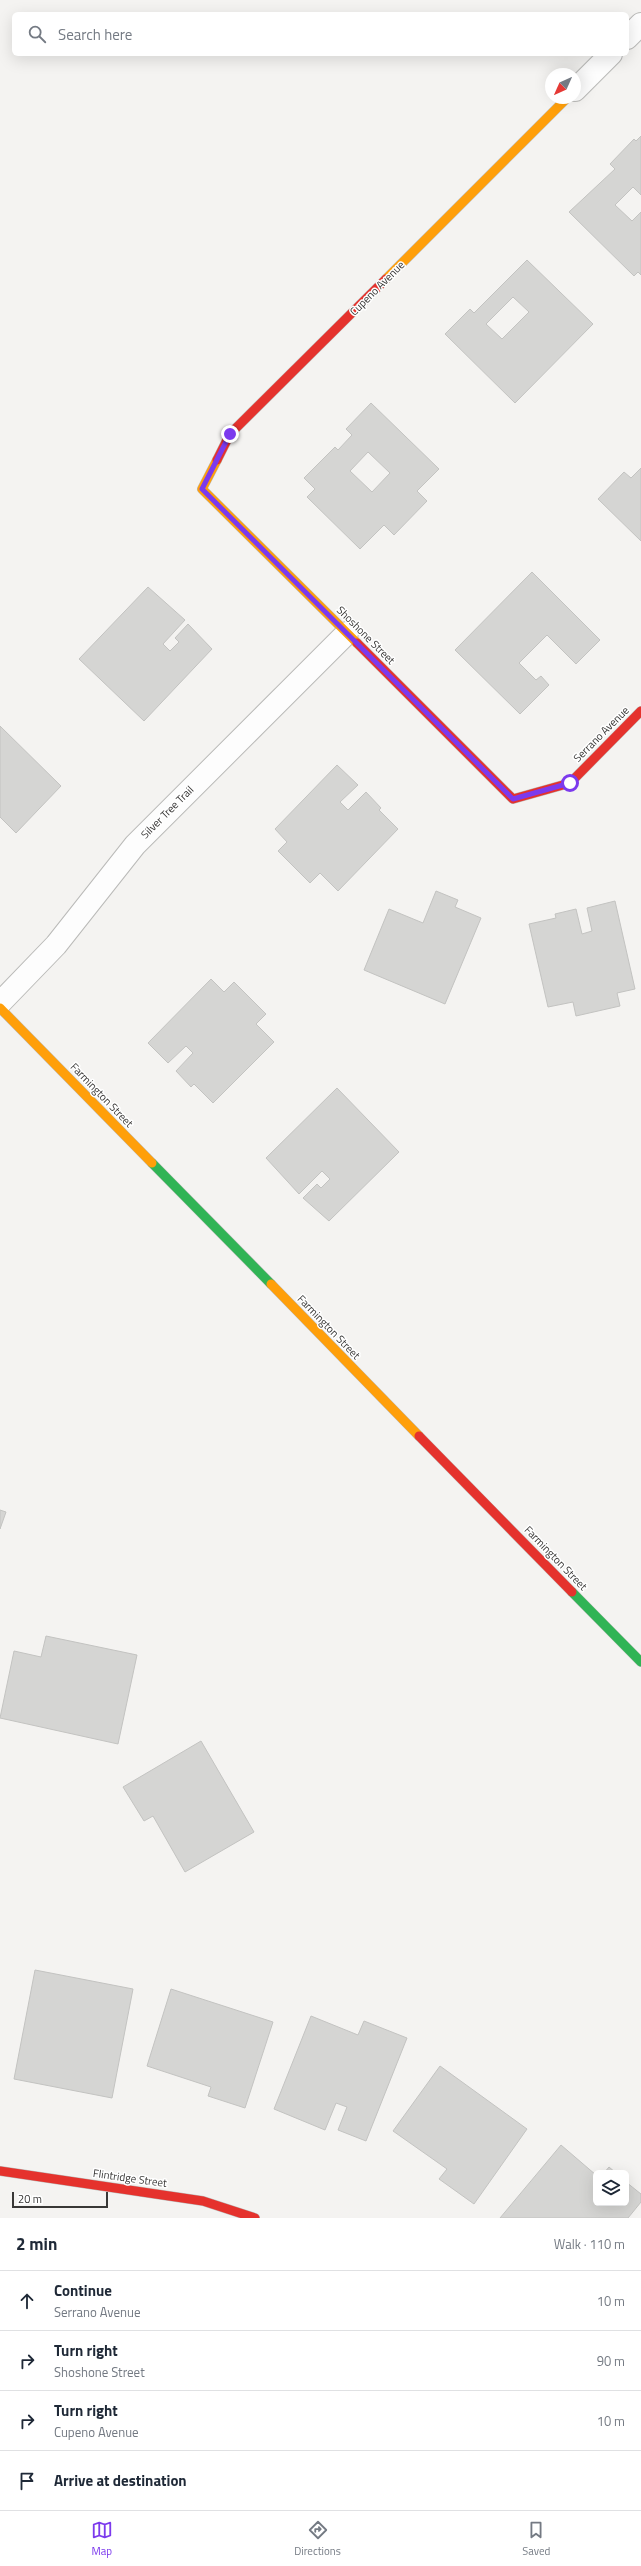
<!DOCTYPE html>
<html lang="en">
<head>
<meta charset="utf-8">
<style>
	body { margin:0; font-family:"Titillium Web",sans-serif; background:#f2f2f3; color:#1f2937 }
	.controls { position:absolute; right:12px; bottom:12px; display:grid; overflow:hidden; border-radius:6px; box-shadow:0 4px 16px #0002 }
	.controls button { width:36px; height:36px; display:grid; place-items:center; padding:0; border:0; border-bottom:1px solid #e0e1e3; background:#fff; color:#1f2937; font:20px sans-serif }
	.compass { position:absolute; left:545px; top:68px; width:36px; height:36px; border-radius:50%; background:#fff; box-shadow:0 4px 16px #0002; rotate:225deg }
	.scale { position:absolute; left:12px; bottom:10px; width:96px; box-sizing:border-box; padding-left:4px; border:2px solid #383736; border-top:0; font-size:11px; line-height:14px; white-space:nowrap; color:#383736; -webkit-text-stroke:3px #fff; paint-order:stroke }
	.stop { position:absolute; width:12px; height:12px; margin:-9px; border:3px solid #7c3aed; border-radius:50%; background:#fff }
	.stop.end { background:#7c3aed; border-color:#fff; box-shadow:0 1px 4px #0008 }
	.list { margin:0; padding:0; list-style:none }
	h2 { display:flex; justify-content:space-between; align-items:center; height:52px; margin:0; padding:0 16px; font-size:17px }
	h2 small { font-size:13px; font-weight:400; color:#747a83 }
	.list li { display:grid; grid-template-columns:26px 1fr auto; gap:12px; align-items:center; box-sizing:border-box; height:60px; padding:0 16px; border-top:1px solid #e0e1e3 }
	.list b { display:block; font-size:15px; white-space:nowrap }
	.list p { margin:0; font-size:13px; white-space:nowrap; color:#747a83 }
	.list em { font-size:13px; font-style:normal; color:#747a83 }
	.icon { flex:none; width:22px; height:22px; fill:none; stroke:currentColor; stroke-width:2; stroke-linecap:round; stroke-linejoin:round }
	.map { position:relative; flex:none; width:641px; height:2218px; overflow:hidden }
	.search { position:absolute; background:#fff; box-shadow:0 4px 16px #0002; left:12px; right:12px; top:12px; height:44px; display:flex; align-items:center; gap:10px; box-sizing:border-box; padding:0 14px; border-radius:6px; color:#747a83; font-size:15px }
	.sheet { height:292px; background:#fff }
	nav { display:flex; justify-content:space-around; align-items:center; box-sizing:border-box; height:56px; border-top:1px solid #e0e1e3; background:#fff; font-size:11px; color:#747a83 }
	nav a { display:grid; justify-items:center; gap:2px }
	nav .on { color:#7c3aed }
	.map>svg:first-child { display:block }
</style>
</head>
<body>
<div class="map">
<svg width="641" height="2218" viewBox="0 0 641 2218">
	<rect width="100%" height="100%" fill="#f4f3f1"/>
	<g fill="#d5d5d3" stroke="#c3c3c1" fill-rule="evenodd">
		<polygon points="641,136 641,195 633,187 615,205 632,221 641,212 641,275 638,272 634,276 569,212 615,169 610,164 634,139 636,141"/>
		<path d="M 527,260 L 593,324 L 515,403 L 445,334 L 470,309 L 474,313 ZM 513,297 L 529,312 L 502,339 L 486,324 Z"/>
		<path d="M 371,403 L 439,469 L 417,491 L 427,501 L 394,535 L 384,525 L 360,549 L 307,497 L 315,489 L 304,478 L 335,447 L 338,450 L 352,435 L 346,429 ZM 368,452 L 390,473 L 372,492 L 350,471 Z"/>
		<polygon points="641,468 641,541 598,499 624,472 631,478"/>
		<polygon points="532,572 600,640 576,664 547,635 519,663 536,680 541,676 549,685 520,714 455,650"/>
		<polygon points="148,587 185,620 163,644 170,651 179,642 175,638 188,624 212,649 144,721 79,659"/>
		<polygon points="0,726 61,786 16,833 0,817"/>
		<polygon points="337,765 358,785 340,802 348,810 366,792 381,808 379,810 398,829 338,891 320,873 310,883 278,851 287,842 275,829"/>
		<polygon points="436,891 458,900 455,907 481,918 445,1004 364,970 389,909 423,923"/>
		<polygon points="615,901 635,989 617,993 620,1006 576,1016 573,1002 548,1007 529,924 556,918 555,914 576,909 582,934 592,931 587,908"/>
		<polygon points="211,979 224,992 234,982 266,1014 256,1024 274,1042 213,1103 194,1084 191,1087 176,1071 193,1053 186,1046 168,1063 148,1043"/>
		<polygon points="337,1088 399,1152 329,1221 303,1198 317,1184 321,1188 330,1179 322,1171 299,1194 266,1158"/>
		<polygon points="0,1510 6,1512 0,1529"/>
		<polygon points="46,1636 137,1655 118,1744 0,1718 14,1651 41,1657"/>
		<polygon points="201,1741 254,1832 185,1872 153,1816 144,1821 123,1787"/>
		<polygon points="35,1970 133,1989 112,2098 14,2079"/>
		<polygon points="171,1989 273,2022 245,2108 208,2096 211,2087 147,2066"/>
		<polygon points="311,2016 358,2035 364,2021 407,2038 366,2141 338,2130 347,2107 336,2103 325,2130 274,2109"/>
		<polygon points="440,2066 527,2129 474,2204 439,2179 447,2169 393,2131"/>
		<polygon points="561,2145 596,2175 596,2203 626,2203 626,2182 641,2194 641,2202 628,2218 500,2218"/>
		<polygon points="609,2167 616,2173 604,2173"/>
	</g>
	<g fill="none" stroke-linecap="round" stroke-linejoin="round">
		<g stroke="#babab8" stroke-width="24">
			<g id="street">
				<polyline points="627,38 641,24"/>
				<polyline points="575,90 611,54"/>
				<polyline points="0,1003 56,945 135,845 347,633"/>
			</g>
		</g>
		<g stroke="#babab8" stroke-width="10">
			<g id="fast">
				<polyline points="152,1163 271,1284"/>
				<polyline points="572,1592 641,1662"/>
			</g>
		</g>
		<g stroke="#babab8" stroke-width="10">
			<g id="slow">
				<polyline points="386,279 567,98"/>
				<polyline points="217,460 202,489 357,643"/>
				<polyline points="0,1008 152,1163"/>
				<polyline points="271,1284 419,1436"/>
			</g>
		</g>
		<g stroke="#babab8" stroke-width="10">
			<g id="jam">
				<polyline points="217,460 230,434 386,279"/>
				<polyline points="357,643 513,799 570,783 641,711"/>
				<polyline points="419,1436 572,1592"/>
				<polyline points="0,2171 203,2201 255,2218"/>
			</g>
		</g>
		<use href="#street" stroke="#fdfdfd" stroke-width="22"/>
		<use href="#fast" stroke="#30b455" stroke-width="9"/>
		<use href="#slow" stroke="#ff9f0a" stroke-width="9"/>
		<use href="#jam" stroke="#e5322d" stroke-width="9"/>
	</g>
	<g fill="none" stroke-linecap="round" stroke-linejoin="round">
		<polyline stroke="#7c3aed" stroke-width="5" points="230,434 202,489 513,799 570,783"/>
	</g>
	<g text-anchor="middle" stroke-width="3" stroke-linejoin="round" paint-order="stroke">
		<g font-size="11" fill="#383736" stroke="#fff">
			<text transform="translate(377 288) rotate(-45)" y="4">Cupeno Avenue</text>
			<text transform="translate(366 635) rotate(45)" y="4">Shoshone Street</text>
			<text transform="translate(601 734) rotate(-45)" y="4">Serrano Avenue</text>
			<text transform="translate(167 812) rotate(-45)" y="4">Silver Tree Trail</text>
			<text transform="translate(102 1095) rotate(46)" y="4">Farmington Street</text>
			<text transform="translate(329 1327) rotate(46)" y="4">Farmington Street</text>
			<text transform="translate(556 1558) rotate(46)" y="4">Farmington Street</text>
			<text transform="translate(130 2178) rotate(8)" y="4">Flintridge Street</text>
		</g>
	</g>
</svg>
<div class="controls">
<button><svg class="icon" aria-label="layers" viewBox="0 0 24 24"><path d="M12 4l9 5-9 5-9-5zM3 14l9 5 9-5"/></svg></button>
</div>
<svg class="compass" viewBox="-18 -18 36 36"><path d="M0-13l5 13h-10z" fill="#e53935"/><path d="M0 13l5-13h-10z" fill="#747a83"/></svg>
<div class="scale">20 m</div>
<div class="stop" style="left:570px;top:783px"></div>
<div class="stop end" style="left:230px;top:434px"></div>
<div class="search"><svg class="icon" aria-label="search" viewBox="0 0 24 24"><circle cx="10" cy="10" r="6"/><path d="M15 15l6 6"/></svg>Search here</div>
</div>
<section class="sheet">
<h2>2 min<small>Walk · 110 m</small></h2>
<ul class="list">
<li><svg class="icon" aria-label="ahead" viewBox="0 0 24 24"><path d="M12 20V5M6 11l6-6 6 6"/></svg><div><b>Continue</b><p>Serrano Avenue</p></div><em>10 m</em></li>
<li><svg class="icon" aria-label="right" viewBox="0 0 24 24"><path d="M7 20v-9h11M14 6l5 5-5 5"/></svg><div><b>Turn right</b><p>Shoshone Street</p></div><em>90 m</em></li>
<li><svg class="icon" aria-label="right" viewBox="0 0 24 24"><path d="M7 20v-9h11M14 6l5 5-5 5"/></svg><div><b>Turn right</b><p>Cupeno Avenue</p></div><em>10 m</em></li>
<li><svg class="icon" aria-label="arrive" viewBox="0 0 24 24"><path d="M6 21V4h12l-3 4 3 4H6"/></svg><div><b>Arrive at destination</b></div></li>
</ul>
</section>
<nav>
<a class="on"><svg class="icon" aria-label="map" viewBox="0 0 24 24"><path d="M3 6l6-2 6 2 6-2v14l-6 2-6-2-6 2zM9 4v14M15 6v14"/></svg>Map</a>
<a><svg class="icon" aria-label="directions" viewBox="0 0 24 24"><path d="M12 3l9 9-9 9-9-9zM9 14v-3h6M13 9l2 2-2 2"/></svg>Directions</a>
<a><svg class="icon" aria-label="saved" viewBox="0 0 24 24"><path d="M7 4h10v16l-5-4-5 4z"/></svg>Saved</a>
</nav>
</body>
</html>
